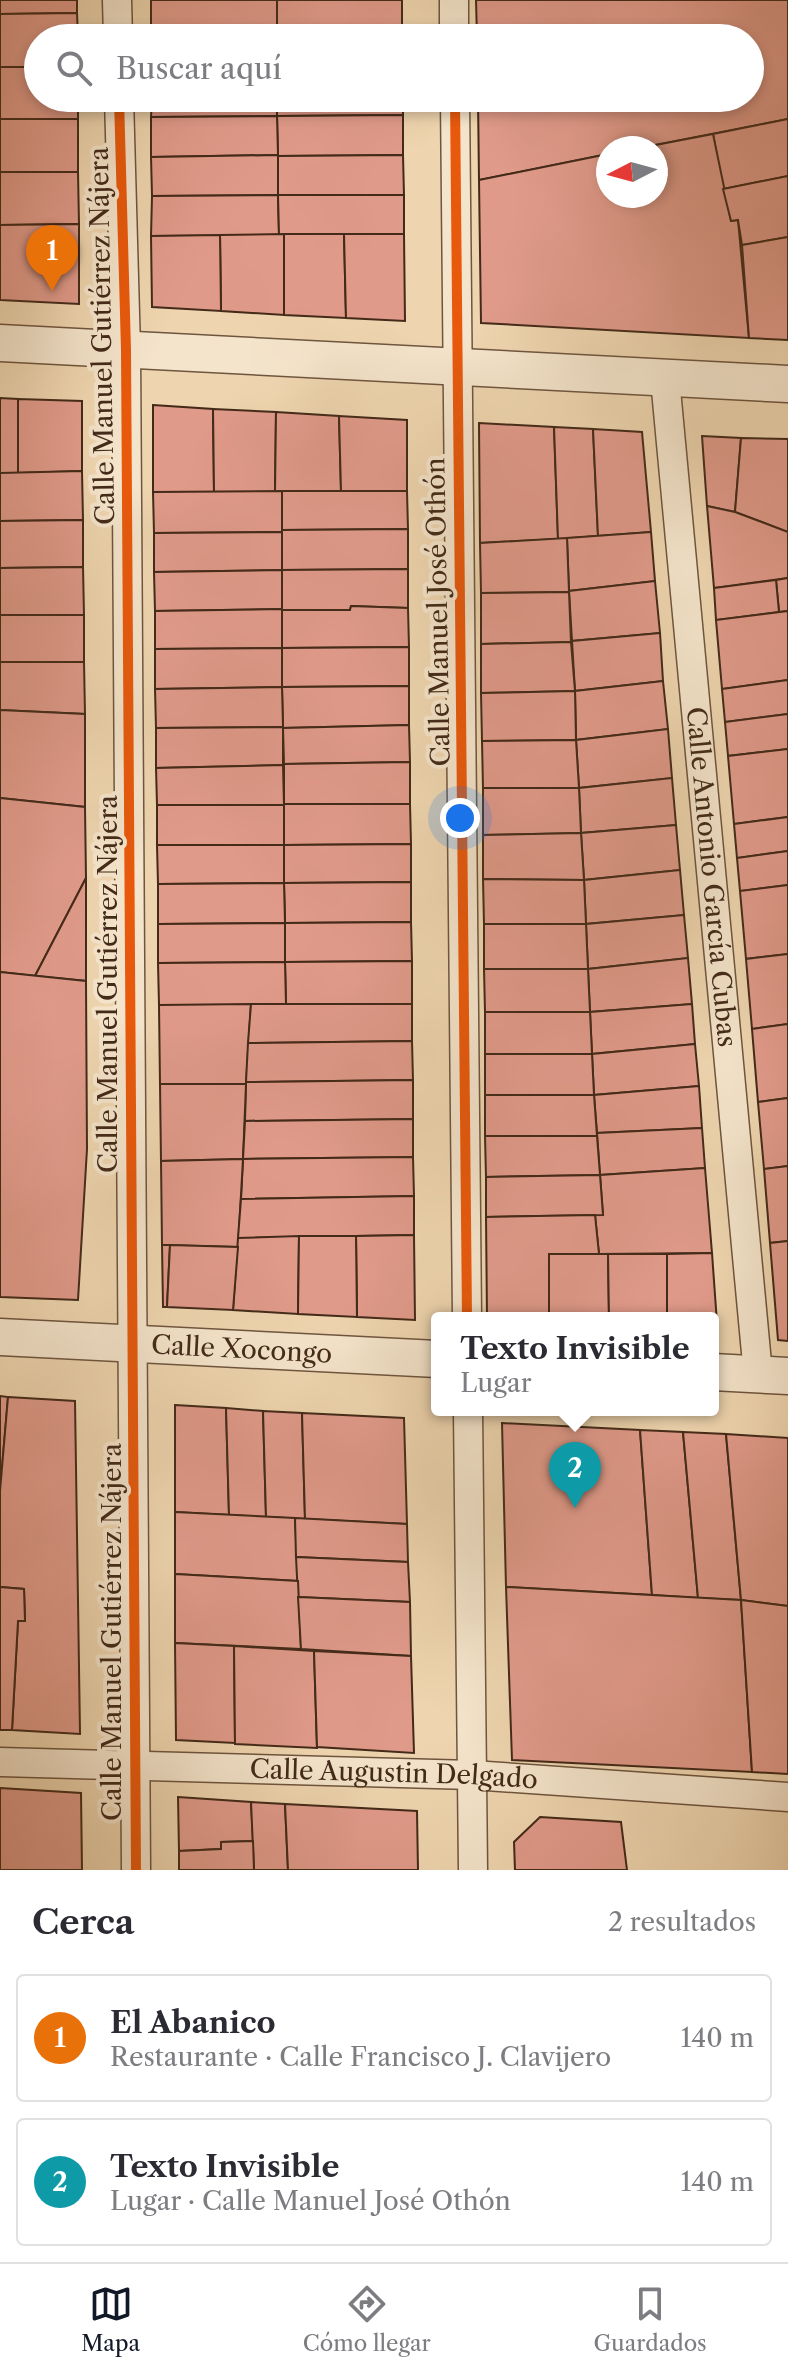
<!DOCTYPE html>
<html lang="es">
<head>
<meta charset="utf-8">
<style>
	body { margin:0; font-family:"Libre Caslon Text",serif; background:#f2f2f3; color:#2b2b33 }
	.compass { position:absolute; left:596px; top:136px; width:72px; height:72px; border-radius:50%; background:#fff; box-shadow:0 4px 12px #0003; rotate:264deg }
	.you { position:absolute; left:460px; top:818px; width:28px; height:28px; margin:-20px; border:6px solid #fff; border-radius:50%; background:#1a73e8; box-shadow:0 0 0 12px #1a73e833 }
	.badge { display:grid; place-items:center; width:52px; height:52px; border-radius:50%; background:#111827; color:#fff; font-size:26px; font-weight:700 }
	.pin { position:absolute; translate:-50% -66px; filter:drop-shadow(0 2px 4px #0008) }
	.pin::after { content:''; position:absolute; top:42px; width:28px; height:24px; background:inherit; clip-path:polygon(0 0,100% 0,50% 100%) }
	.popup { position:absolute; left:431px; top:1312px; width:288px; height:104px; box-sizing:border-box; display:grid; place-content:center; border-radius:8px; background:#fff; filter:drop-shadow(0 2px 6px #0005); font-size:26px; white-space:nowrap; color:#7c7c81 }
	.popup b { font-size:30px; color:#2b2b33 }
	.popup::after { content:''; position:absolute; left:50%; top:100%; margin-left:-16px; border:16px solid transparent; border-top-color:#fff }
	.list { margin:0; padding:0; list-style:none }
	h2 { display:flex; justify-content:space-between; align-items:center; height:104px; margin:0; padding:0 32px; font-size:34px }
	h2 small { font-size:26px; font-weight:400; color:#7c7c81 }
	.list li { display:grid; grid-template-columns:52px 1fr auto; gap:24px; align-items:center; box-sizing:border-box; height:128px; margin:0 16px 16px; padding:0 16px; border:2px solid #e1e1e2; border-radius:8px }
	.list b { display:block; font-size:30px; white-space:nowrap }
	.list p { margin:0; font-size:26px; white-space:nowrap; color:#7c7c81 }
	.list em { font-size:26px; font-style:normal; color:#7c7c81 }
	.icon { flex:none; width:44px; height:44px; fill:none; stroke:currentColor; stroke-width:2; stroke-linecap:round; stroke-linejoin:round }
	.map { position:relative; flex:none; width:788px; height:1870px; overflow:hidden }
	.search { position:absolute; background:#fff; box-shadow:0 4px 12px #0003; left:24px; right:24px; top:24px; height:88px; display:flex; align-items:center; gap:20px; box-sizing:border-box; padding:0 28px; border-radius:44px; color:#7c7c81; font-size:30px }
	.sheet { height:392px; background:#fff }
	nav { display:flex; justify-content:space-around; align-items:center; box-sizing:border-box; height:112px; border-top:2px solid #e1e1e2; background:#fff; font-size:22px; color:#7c7c81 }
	nav a { display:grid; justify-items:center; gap:4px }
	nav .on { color:#111827 }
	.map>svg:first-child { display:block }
</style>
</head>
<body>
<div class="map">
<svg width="788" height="1870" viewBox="0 0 788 1870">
	<rect width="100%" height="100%" fill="#eed5af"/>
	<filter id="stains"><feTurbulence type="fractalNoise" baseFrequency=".0025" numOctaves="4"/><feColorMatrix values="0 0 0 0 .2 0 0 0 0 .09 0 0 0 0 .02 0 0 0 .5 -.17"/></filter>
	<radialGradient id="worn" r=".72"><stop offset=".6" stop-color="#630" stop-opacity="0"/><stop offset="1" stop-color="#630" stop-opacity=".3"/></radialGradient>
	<g fill="#e09a8a" stroke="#432a19" stroke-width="2">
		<polygon points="0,0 77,0 77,13 0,14"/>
		<polygon points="151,0 277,0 277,37 151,38"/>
		<polygon points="277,0 402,0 402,35 277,37"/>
		<polygon points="476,0 788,0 788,119 640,148 608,148 608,154 479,180 478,98 750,98 750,38 477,38"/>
		<polygon points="77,13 78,38 38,38 38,67 0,67 0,14"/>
		<polygon points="402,35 402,38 277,38 277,37"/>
		<polygon points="0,67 38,67 38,98 78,98 78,119 0,119"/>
		<polygon points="152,98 277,98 277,116 151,117"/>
		<polygon points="277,98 403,98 403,115 277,116"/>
		<polygon points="403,115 403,155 278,156 277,116"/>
		<polygon points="277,116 278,155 151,157 151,117"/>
		<rect x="0" y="119" width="78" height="53"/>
		<polygon points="788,119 788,176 723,189 713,134"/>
		<polygon points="713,134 731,221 738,220 749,338 481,323 479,180 608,154 608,196 656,196 656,148 640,148"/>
		<polygon points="278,155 278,195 152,196 151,157"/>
		<polygon points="403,155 404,195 278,195 278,156"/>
		<polygon points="0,172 78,172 79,224 0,225"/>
		<polygon points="788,176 788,237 742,245 738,220 731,221 723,189"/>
		<polygon points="278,195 279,235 151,236 152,196"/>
		<polygon points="278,195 404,195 404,234 279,235"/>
		<polygon points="79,224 79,304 0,300 0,225"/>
		<polygon points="284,234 284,315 221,311 220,235"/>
		<polygon points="284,234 344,234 346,318 284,315"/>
		<polygon points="344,234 404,234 405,321 346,318"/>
		<polygon points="220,235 221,311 152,307 151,236"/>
		<polygon points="788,237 788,340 749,338 742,245"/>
		<polygon points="0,398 18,399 18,473 0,473"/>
		<polygon points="18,399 82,401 82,471 18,473"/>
		<polygon points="153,405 213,409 214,492 153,492"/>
		<polygon points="213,409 276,412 275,493 214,492"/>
		<polygon points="276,412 339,416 341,491 275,493"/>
		<polygon points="339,416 407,420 407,491 341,491"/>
		<polygon points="479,423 554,427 558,539 480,543"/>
		<polygon points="554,427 593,429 598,536 558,539"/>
		<polygon points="593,429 642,432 651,532 598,536"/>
		<polygon points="702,436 741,438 735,512 707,506"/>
		<polygon points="741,438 788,439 788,532 735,512"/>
		<polygon points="82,471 83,520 0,521 0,473"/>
		<polygon points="282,491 282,532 154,533 153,492"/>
		<polygon points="282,491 407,491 408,529 282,530"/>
		<polygon points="707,506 735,512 788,532 788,578 714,588"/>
		<polygon points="83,520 83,567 0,568 0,521"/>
		<polygon points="408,529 408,569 282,570 282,530"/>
		<polygon points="282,532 282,570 154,572 154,533"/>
		<polygon points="651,532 655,581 569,591 567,538"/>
		<polygon points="567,538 569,592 481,593 480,543"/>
		<polygon points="83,567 84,615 0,615 0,568"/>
		<polygon points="408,569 408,608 351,606 350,610 282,610 282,570"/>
		<polygon points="282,570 282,609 155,611 154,572"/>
		<polygon points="788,578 788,611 779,612 776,580"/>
		<polygon points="776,580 779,612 716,620 714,588"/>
		<polygon points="655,581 660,633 572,641 569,591"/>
		<polygon points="569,592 571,642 481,644 481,593"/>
		<polygon points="351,606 408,608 409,647 282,648 282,610 350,610"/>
		<polygon points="282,609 282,648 155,649 155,611"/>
		<polygon points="788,611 788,680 722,689 716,620"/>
		<rect x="0" y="615" width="84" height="47"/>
		<polygon points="660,633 663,681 575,691 572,641"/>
		<polygon points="571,642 575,691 481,693 481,644"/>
		<polygon points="409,647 409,686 282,687 282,648"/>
		<polygon points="282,648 282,687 155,689 155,649"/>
		<polygon points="0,662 84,662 85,714 0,710"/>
		<polygon points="788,680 788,714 725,722 722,689"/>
		<polygon points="663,681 668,729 576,740 575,691"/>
		<polygon points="409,686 409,725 283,728 282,687"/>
		<polygon points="282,687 283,727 156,728 155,689"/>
		<polygon points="575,691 576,740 482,741 481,693"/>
		<polygon points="0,710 85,714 85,807 0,798"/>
		<polygon points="788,714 788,749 728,756 725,722"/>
		<polygon points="409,725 410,762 284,764 283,728"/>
		<polygon points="283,727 283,765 156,768 156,728"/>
		<polygon points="668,729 672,778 579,788 576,740"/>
		<polygon points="576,740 579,788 483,788 482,741"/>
		<polygon points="788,749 788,817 734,824 728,756"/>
		<polygon points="410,762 410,804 284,804 284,764"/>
		<polygon points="283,765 284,805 157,805 156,768"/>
		<polygon points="672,778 676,825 581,833 579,788"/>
		<polygon points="483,788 579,788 581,833 483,835"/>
		<polygon points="0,798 85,807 86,878 35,976 0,972"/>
		<polygon points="284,804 410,804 411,844 284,845"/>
		<rect x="157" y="805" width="127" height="40"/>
		<polygon points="788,817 788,851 737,858 734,824"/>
		<polygon points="676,825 680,870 584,880 581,833"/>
		<polygon points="581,833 584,880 483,879 483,835"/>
		<polygon points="411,844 411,882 284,883 284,845"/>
		<polygon points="157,845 284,845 284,883 158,884"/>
		<polygon points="788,851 788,885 740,891 737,858"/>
		<polygon points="680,870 684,915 586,924 584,880"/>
		<polygon points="86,878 86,981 35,976"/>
		<polygon points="483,879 584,880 586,924 484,924"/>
		<polygon points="411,882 411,922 285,923 284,883"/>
		<polygon points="284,883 285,923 158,924 158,884"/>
		<polygon points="788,885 788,954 746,959 740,891"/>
		<polygon points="684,915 688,958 588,969 586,924"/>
		<polygon points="411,922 412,961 285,962 285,923"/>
		<polygon points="285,923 285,962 158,963 158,924"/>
		<polygon points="484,924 586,924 588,969 484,969"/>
		<polygon points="788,954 788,1024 752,1029 746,959"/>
		<polygon points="688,958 692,1004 590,1012 588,969"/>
		<polygon points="412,961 412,1004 286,1005 285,962"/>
		<polygon points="285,962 286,1005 159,1005 158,963"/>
		<polygon points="484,969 588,969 590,1012 485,1012"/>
		<polygon points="0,972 86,981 87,1149 78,1300 0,1297"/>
		<polygon points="251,1004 246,1084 160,1084 159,1005"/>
		<polygon points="251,1004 412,1004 412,1041 248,1043"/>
		<polygon points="692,1004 695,1044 592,1054 590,1012"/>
		<polygon points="485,1012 590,1012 592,1054 485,1054"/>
		<polygon points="788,1024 788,1098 758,1102 752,1029"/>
		<polygon points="412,1041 413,1080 246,1082 248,1043"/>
		<polygon points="695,1044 699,1086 594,1095 592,1054"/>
		<polygon points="485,1054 592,1054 594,1095 485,1095"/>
		<polygon points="413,1080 413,1119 245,1121 246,1082"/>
		<polygon points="160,1084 246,1084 243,1159 161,1161"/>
		<polygon points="699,1086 702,1128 597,1133 594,1095"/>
		<polygon points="485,1095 594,1095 597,1136 485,1136"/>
		<polygon points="788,1098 788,1166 764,1169 758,1102"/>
		<polygon points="413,1119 413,1157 243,1159 245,1121"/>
		<polygon points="702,1128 705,1168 600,1175 597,1133"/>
		<polygon points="485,1136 597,1136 600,1175 486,1177"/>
		<polygon points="413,1157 414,1196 241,1199 243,1159"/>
		<polygon points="243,1159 238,1247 162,1245 161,1161"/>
		<polygon points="788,1166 788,1241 770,1243 764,1169"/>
		<polygon points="705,1168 712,1253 599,1254 595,1215 603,1215 600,1175"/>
		<polygon points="600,1175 603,1215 486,1217 486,1177"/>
		<polygon points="414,1196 414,1235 238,1238 241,1199"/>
		<polygon points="595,1215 599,1254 549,1254 549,1318 487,1318 486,1217"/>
		<polygon points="414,1235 415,1320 357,1317 356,1236"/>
		<polygon points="299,1236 298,1314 233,1310 238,1238"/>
		<polygon points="299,1236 356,1236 357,1317 298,1314"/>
		<polygon points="788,1241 788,1341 778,1340 770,1243"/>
		<polygon points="162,1245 170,1245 167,1307 163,1307"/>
		<polygon points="170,1245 238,1247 233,1310 167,1307"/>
		<polygon points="712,1253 718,1337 713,1337 713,1318 667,1318 667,1254"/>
		<polygon points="549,1254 608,1254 609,1318 549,1318"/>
		<polygon points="608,1254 667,1254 667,1318 609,1318"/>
		<polygon points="0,1396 8,1397 0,1491"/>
		<polygon points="8,1397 75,1401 80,1734 12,1730 18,1621 25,1621 24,1589 0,1587 0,1491"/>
		<polygon points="175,1405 226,1408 229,1515 175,1512"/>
		<polygon points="226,1408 263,1411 266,1517 229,1515"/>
		<polygon points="263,1411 302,1413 305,1519 266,1517"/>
		<polygon points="302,1413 404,1418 407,1524 305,1519"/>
		<polygon points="502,1423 640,1430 652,1595 506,1587"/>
		<polygon points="640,1430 683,1432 698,1598 652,1595"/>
		<polygon points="683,1432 726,1434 741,1600 698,1598"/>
		<polygon points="726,1434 788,1438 788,1606 741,1600"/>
		<polygon points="175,1512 295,1518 298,1581 175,1574"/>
		<polygon points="295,1518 407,1524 408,1562 296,1557"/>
		<polygon points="296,1557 408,1562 410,1602 298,1597"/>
		<polygon points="175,1574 298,1581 301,1649 175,1643"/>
		<polygon points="0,1587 24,1589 25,1621 18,1621 12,1730 0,1730"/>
		<polygon points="506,1587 741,1600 752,1772 512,1760"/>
		<polygon points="298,1597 410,1602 411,1656 301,1649"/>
		<polygon points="741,1600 788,1606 788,1774 752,1772"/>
		<polygon points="175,1643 234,1646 235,1743 176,1740"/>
		<polygon points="234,1646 314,1651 317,1748 235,1744"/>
		<polygon points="314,1651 411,1656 414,1753 317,1747"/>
		<polygon points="0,1788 81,1793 82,1870 0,1870"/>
		<polygon points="178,1797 251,1802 253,1841 221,1842 221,1849 179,1851"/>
		<polygon points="251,1802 285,1804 288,1870 254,1870"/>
		<polygon points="285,1804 417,1811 418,1870 288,1870"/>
		<polygon points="540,1817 621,1822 627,1870 515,1870 514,1842"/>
		<polygon points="253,1841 254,1870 179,1870 179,1851 221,1849 221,1842"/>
	</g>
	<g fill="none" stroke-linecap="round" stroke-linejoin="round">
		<g stroke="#6e553e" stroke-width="31">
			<g id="minor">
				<polyline points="117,0 118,38"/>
				<polyline points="454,0 454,38"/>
				<polyline points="119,98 126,350 136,1870"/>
				<polyline points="455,98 467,1318"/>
				<path id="s1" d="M 665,379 L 758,1374"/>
				<polyline points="468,1410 473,1870"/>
				<path id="s2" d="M 0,1762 L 472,1775 L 788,1797"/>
			</g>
		</g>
		<g stroke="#6e553e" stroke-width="39">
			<g id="tertiary">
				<polyline points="0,343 788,384"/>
				<path id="s3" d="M 0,1337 L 437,1359"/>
				<polyline points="713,1372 788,1376"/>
			</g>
		</g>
		<use href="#minor" stroke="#f4e4cb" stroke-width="28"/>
		<use href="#tertiary" stroke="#f4e4cb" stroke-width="36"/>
		<g stroke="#f4e4cb" stroke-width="15">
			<g id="cycleway">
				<polyline points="119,98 126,350 136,1870"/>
				<polyline points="455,98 467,1318"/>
			</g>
		</g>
		<use href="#cycleway" stroke="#e8590c" stroke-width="10"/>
	</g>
	<g text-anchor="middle" stroke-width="8" stroke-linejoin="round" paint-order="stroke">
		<g font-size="26" fill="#432a19" stroke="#f4e4cb">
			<text transform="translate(102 336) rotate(-91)" y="9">Calle Manuel Gutiérrez Nájera</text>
			<text transform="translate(438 612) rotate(-91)" y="9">Calle Manuel José Othón</text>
			<text dy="9" stroke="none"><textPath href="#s1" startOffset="500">Calle Antonio García Cubas</textPath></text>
			<text transform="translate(108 984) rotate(-90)" y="9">Calle Manuel Gutiérrez Nájera</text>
			<text dy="9" stroke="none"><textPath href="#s3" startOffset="242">Calle Xocongo</textPath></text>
			<text transform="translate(112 1632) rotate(-90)" y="9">Calle Manuel Gutiérrez Nájera</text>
			<text dy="9" stroke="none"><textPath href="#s2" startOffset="394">Calle Augustin Delgado</textPath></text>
		</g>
	</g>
	<rect width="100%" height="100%" filter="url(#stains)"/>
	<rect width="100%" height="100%" fill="url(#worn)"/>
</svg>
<svg class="compass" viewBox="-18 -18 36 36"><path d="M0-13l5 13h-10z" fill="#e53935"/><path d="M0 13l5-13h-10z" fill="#7c7c81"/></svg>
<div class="you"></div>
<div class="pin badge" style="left:52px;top:291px;background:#e8710a">1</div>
<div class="pin badge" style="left:575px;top:1508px;background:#0f9aa8">2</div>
<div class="popup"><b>Texto Invisible</b>Lugar</div>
<div class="search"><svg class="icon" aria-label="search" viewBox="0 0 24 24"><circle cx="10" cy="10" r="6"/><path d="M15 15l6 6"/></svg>Buscar aquí</div>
</div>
<section class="sheet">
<h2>Cerca<small>2 resultados</small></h2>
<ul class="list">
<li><span class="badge" style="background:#e8710a">1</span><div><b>El Abanico</b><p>Restaurante · Calle Francisco J. Clavijero</p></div><em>140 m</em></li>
<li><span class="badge" style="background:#0f9aa8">2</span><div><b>Texto Invisible</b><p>Lugar · Calle Manuel José Othón</p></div><em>140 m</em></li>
</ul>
</section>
<nav>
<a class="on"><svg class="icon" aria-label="map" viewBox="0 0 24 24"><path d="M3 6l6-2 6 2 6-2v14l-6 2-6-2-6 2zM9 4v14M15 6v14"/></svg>Mapa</a>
<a><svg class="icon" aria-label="directions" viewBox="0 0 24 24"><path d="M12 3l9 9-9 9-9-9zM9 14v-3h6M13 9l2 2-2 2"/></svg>Cómo llegar</a>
<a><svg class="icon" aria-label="saved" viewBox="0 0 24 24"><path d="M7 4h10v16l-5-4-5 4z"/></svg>Guardados</a>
</nav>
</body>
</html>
